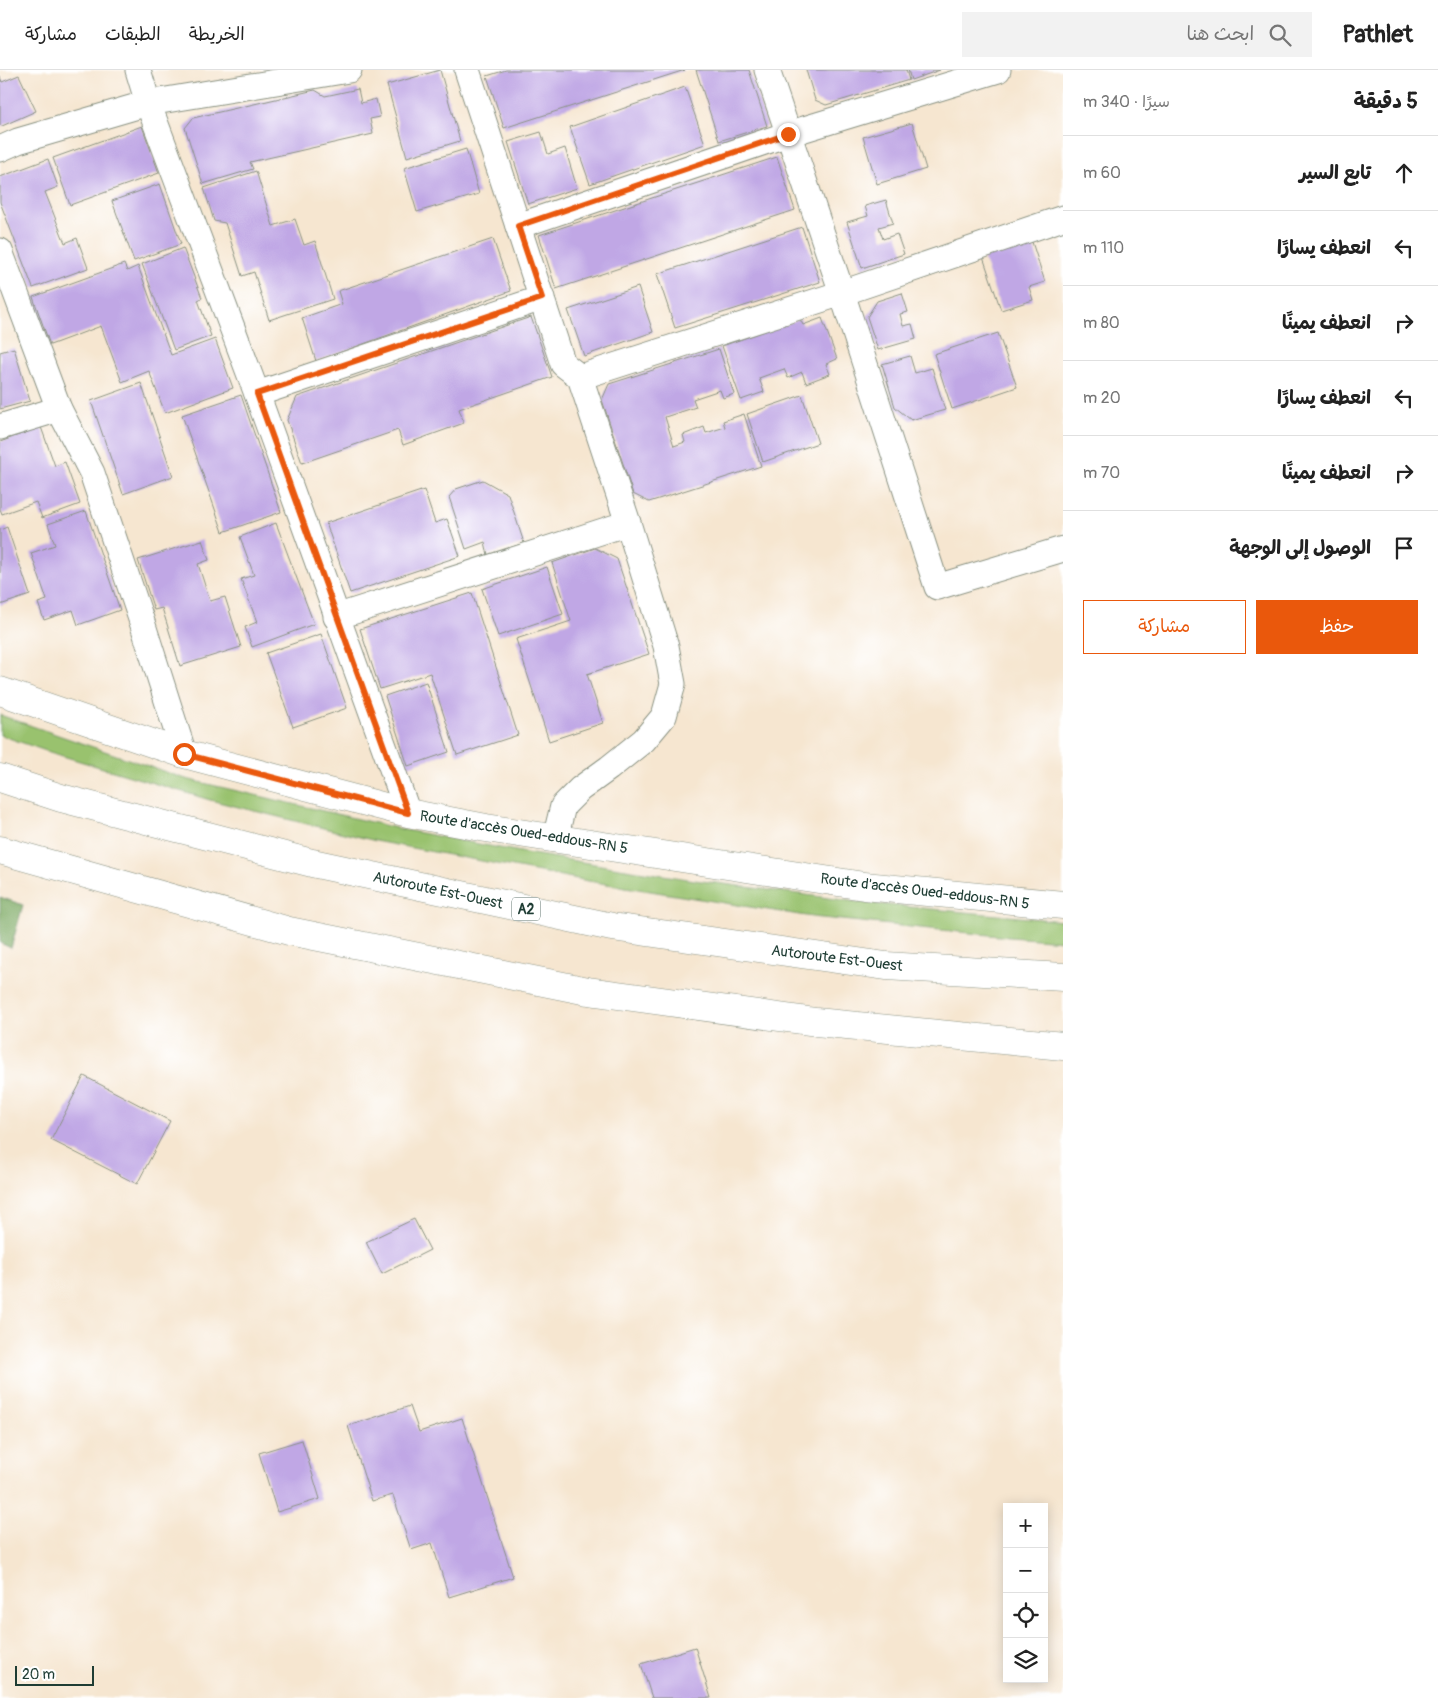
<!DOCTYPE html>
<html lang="ar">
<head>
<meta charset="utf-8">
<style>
	body { margin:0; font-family:Pangolin,"Playpen Sans Arabic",sans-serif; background:#f2f2f2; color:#222; direction:rtl }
	.controls { position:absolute; right:15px; bottom:15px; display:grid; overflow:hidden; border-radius:0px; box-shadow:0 2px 12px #0003 }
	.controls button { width:45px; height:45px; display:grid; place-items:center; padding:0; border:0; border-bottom:1px solid #e0e0e0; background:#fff; color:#222; font:25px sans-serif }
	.scale { position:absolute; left:15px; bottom:12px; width:79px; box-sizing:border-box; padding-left:5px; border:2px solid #1f3d34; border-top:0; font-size:14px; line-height:18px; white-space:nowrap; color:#1f3d34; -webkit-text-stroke:4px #fff; paint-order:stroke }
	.stop { position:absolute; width:15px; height:15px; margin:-11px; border:4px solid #ea580c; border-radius:50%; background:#fff }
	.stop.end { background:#ea580c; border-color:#fff; box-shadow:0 1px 5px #0008 }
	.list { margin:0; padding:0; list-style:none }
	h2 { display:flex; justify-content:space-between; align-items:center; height:65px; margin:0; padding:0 20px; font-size:21px }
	h2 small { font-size:16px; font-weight:400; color:#767676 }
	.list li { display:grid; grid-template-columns:32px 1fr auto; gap:15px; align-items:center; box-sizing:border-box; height:75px; padding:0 20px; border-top:1px solid #e0e0e0 }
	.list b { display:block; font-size:19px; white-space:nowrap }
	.list em { font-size:16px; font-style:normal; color:#767676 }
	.actions { display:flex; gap:10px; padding:15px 20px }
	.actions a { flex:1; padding:11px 0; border:1px solid #ea580c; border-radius:0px; text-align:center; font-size:18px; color:#ea580c }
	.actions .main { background:#ea580c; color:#fff }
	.icon { flex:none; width:28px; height:28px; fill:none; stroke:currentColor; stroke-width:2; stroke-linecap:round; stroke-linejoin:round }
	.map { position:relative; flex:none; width:1063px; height:1628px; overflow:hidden; direction:ltr }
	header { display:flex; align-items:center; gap:30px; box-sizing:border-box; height:70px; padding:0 25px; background:#fff; border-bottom:1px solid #e0e0e0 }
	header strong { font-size:24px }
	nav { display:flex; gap:28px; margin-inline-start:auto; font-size:18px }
	.search { width:350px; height:45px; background:#f2f2f2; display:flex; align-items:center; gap:12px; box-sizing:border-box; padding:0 18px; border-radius:0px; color:#767676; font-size:19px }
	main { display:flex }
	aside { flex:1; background:#fff }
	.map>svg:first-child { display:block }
</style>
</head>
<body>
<header>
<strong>Pathlet</strong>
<div class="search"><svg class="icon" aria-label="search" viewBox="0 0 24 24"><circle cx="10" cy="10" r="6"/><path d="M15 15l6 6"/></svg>ابحث هنا</div>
<nav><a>الخريطة</a><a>الطبقات</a><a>مشاركة</a></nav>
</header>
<main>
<aside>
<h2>5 دقيقة<small>سيرًا · 340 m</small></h2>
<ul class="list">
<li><svg class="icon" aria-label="ahead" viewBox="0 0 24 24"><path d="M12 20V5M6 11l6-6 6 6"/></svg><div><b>تابع السير</b></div><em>60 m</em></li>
<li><svg class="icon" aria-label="left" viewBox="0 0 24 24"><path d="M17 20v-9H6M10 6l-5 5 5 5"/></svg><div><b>انعطف يسارًا</b></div><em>110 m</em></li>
<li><svg class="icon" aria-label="right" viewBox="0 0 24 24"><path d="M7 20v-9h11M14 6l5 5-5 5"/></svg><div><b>انعطف يمينًا</b></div><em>80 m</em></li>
<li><svg class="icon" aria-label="left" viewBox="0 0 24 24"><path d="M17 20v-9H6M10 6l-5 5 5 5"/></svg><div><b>انعطف يسارًا</b></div><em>20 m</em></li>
<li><svg class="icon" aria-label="right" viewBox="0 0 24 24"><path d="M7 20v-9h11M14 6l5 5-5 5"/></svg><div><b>انعطف يمينًا</b></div><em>70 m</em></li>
<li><svg class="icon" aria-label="arrive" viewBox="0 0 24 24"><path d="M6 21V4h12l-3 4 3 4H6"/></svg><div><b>الوصول إلى الوجهة</b></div></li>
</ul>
<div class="actions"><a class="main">حفظ</a><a>مشاركة</a></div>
</aside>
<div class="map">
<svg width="1063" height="1628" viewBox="0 0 1063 1628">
	<rect width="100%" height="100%" fill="#fff"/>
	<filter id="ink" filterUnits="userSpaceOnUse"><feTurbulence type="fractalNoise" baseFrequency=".02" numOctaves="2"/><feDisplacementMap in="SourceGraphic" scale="10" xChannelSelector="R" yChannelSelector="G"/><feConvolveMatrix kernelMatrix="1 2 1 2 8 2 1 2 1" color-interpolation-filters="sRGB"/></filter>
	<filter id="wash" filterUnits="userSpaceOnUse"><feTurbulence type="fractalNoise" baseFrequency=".0096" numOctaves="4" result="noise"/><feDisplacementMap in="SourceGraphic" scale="20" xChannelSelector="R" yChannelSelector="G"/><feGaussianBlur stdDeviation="1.12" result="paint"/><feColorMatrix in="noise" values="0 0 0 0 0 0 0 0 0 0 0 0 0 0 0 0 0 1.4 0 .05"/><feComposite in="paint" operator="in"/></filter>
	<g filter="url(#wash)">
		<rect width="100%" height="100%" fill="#f6e6d0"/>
		<polygon fill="#99c26e" stroke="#5c8051" points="0,645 186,709 405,760 526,783 694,810 866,833 1063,851 1063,871 1009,867 812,847 588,811 380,772 210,730 46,681 0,665"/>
		<polygon fill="#7aa861" stroke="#4c724a" points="0,827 23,835 11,878 0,873"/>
		<g id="blocks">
			<g fill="#c0a7e5">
				<polygon points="440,0 460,71 407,87 387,15"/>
				<polygon points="506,0 685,0 504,58 487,6"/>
				<polygon points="696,0 749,0 767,56 719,71"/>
				<polygon points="806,0 906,0 909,10 826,35 815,30"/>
				<polygon points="908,0 940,0 911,10"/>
				<polygon points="19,5 36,41 2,56 0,55 0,7 2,12"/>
				<polygon points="685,17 705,74 590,114 570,57"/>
				<polygon points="358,19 361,33 376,29 380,47 370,49 373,64 250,92 253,99 203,114 185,58 193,48 315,20 325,26"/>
				<polygon points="912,53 926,99 877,114 863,67"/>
				<polygon points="142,56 159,103 70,135 53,88"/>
				<polygon points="541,62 548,84 565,78 577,118 528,134 508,72"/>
				<polygon points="466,79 479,124 417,142 404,98"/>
				<polygon points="777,87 795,140 556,219 539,165"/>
				<polygon points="48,89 58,117 45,122 65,173 77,168 88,198 33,218 0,132 0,107"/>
				<polygon points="256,101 273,156 295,149 304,175 315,171 333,229 269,250 254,202 242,206 225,153 214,151 204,118"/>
				<polygon points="160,114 181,174 134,191 112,131"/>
				<polygon points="886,130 893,153 879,157 883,169 897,164 904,184 862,198 847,152 868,146 865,136"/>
				<polygon points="802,157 820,212 675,258 657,204"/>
				<polygon points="493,169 511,221 316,291 302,248 342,234 338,221"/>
				<polygon points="1032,172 1045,212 1029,217 1033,230 1001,240 983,187"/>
				<polygon points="183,178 202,228 198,230 211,266 174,280 142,194"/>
				<polygon points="124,194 127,201 138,196 171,285 215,269 233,318 165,343 149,301 122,312 101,256 50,275 33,227"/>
				<polygon points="638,217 653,262 584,286 568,240"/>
				<polygon points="902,223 908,242 900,244 903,256 912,254 916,269 878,280 867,247 877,231"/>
				<polygon points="531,247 552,307 459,339 464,353 403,375 398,360 302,393 287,350 297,327"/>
				<polygon points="822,248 837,289 826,294 830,304 806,313 802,302 788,308 784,299 759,308 764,322 741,330 722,276 800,249 803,255"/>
				<polygon points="998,263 1017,317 952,339 934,284"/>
				<polygon points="14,278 30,331 0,339 0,282"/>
				<polygon points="719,279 734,324 723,328 720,320 693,329 696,337 665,347 674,376 685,372 683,365 704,357 706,363 725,357 723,351 744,344 761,396 649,432 633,424 602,330 609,314"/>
				<polygon points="910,286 915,303 932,298 945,340 911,350 895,337 882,294"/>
				<polygon points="141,313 173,406 123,424 91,331"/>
				<polygon points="241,325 281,442 223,462 182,345"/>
				<polygon points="802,325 818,373 763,392 747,344"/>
				<polygon points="41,357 55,396 65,392 80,434 42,448 36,432 2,444 0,439 0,372"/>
				<polygon points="483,410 508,424 524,473 488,485 485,472 466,479 449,427 456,419"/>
				<polygon points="424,420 435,453 447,449 460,486 350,523 326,453"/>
				<polygon points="86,441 120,540 78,555 73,540 44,550 38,533 47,530 31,483 55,475 48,454"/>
				<polygon points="276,453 314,554 252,577 245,557 257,552 241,509 254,505 240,467"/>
				<polygon points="7,457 30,525 0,535 0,460"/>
				<polygon points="202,470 209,490 198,494 210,531 225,527 241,577 180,596 162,538 154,540 138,490"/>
				<polygon points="595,478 617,489 649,584 587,604 603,653 549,671 516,569 571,551 552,493"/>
				<polygon points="547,497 563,544 498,566 482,519"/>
				<polygon points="472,523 518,665 457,685 430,603 380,619 360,559"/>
				<polygon points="321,564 347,638 293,657 266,583"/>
				<polygon points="426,612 449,682 408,696 385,626"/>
				<polygon points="84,1006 170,1051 137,1114 51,1070"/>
				<polygon points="414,1149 430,1180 382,1204 366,1172"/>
				<polygon points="410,1336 419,1362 462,1348 513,1507 449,1527 432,1473 411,1480 393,1425 372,1431 348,1356"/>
				<polygon points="302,1370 320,1429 277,1442 259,1383"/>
				<polygon points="695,1577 711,1628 652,1628 641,1594"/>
			</g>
		</g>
	</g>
	<g filter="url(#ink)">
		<use href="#blocks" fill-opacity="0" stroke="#8a9282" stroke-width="1"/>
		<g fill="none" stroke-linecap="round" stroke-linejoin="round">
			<g stroke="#8a9282" stroke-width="27">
				<g id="minor">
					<polyline points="138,0 148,33 257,324 408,743"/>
					<polyline points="467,0 563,294 580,307 628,453 666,576 673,614 664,646 644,670 609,698 580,719 563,736 555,769"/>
					<polyline points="767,0 842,223 937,517 1063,479"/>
					<polyline points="0,79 18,71 148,33 349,0"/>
					<polyline points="518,156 788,64 998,0"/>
					<polyline points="0,181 59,339 92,403 143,555 184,684"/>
					<polyline points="580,307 842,223 1063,148"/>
					<polyline points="257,324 542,228"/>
					<polyline points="0,357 59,339"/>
					<polyline points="336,547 628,453"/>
				</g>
			</g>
			<g stroke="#8a9282" stroke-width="29">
				<polyline id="secondary" points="0,621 184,684 408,743 486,758 864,816 1063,835"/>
			</g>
			<g stroke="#8a9282" stroke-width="29">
				<g id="motorway">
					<polyline points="0,708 61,728 312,793 612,857 886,896 1063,907"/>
					<polyline points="0,780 289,861 588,921 816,952 1063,976"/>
				</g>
			</g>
			<use href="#minor" stroke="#fff" stroke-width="25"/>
			<use href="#secondary" stroke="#fff" stroke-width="28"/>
			<use href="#motorway" stroke="#fff" stroke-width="28"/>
		</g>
	</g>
	<g fill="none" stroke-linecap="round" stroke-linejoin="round" filter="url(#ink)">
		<polyline stroke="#ea580c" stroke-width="6" points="184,684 408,743 257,324 542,228 518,156 788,64"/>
	</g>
	<g text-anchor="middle" stroke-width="4.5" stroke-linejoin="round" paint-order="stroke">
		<rect fill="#fff" stroke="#627771" stroke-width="1" x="512" y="827.5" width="28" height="23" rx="4"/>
		<g font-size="14" font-weight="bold" fill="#1f3d34">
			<text x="526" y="844">A2</text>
		</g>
		<g font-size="15" fill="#1f3d34" stroke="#fff">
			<text transform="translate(524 762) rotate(9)" y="5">Route d'accès Oued-eddous-RN 5</text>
			<text transform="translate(438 820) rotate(12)" y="5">Autoroute Est-Ouest</text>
			<text transform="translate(925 821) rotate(7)" y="5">Route d'accès Oued-eddous-RN 5</text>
			<text transform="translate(837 888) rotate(7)" y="5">Autoroute Est-Ouest</text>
		</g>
	</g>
</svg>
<div class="controls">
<button>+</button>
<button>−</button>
<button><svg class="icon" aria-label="locate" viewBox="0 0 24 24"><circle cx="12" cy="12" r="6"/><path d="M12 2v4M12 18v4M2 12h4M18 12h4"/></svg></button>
<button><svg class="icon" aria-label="layers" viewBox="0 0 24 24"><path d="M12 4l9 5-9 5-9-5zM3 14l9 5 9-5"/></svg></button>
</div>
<div class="scale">20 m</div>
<div class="stop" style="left:184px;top:684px"></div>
<div class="stop end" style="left:788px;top:64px"></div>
</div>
</main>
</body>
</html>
